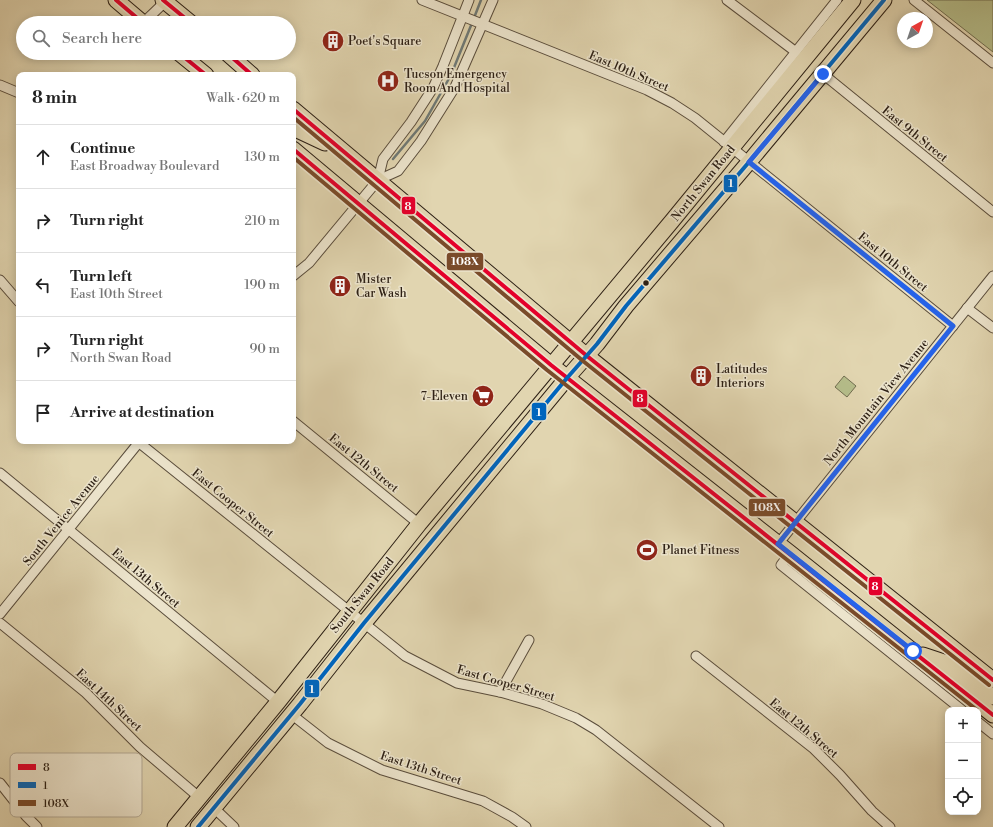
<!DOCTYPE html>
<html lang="en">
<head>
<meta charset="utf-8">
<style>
	body { margin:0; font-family:"Libre Bodoni",serif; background:#f6f6f6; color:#222 }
	.controls { position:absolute; right:12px; bottom:12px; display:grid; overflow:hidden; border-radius:8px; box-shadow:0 2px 10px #0003 }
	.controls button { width:36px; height:36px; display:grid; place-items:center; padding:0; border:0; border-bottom:1px solid #e0e0e0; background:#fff; color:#222; font:20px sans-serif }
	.compass { position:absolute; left:897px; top:12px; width:36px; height:36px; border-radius:50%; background:#fff; box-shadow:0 2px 10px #0003; rotate:40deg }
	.stop { position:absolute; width:12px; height:12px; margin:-9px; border:3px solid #2563eb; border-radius:50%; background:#fff }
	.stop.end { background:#2563eb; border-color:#fff; box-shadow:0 1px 4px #0008 }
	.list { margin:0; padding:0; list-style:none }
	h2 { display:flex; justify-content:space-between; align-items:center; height:52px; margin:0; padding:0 16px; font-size:17px }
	h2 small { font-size:13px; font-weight:400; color:#767676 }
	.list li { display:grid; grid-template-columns:26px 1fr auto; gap:12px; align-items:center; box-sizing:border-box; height:64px; padding:0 16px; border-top:1px solid #e0e0e0 }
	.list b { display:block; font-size:15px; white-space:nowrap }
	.list p { margin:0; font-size:13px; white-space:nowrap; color:#767676 }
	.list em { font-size:13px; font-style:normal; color:#767676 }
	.icon { flex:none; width:22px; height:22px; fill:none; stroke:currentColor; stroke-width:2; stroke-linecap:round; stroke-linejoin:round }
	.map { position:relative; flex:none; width:993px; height:827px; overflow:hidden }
	.search { position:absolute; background:#fff; box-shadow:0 2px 10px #0003; left:16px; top:16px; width:280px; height:44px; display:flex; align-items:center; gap:10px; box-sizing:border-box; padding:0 14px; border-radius:22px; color:#767676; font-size:15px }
	.panel { position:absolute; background:#fff; box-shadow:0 2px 10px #0003; left:16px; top:72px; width:280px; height:372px; border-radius:8px }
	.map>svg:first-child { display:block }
</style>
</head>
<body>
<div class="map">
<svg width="993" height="827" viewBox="0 0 993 827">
	<rect width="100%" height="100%" fill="#e1d5b0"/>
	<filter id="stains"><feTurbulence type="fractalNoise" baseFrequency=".005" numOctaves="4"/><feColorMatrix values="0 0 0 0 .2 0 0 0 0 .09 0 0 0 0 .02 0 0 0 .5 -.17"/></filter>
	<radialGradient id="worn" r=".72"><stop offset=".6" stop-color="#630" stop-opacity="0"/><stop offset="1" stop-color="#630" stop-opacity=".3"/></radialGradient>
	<g fill="#b5bd8a" stroke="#716e50">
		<polygon points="927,0 993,0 993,52"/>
		<polygon points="844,376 856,386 847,397 835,387"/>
	</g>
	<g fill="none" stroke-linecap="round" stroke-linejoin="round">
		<g stroke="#6e7976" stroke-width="2.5">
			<polyline points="474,18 481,0"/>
			<polyline points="393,159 425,121 451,75 472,23"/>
		</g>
		<g stroke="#5a4d3c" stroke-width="11">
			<g id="minor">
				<polyline points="422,0 647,90 672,103 695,118 953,326"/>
				<polyline points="727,0 796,52"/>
				<polyline points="914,0 993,63"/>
				<polyline points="143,23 167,0"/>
				<polyline points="823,74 993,212"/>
				<polyline points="0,85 19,93"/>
				<polyline points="724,142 837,0"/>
				<polyline points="378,180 398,171 421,141 455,87 493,0"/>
				<polyline points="293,276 309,263 378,180 383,159 411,122 433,88 443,66 469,0"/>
				<polyline points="0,280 19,302"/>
				<polyline points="967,308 993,328"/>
				<polyline points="293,421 419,524"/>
				<polyline points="137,441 405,656 457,683 500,692 542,704 576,718 596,730 719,827"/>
				<polyline points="0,473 278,702"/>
				<polyline points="778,544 993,276"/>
				<polyline points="790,553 781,565 962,710"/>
				<polyline points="0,614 140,441"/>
				<polyline points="0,623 86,693 140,747 200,798"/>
				<polyline points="696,656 814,749 840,775 872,811 890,827"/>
				<polyline points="500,692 529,640"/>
				<polyline points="291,714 328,743 382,770 483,801 512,817 526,827"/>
				<polyline points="978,722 993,734"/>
				<polyline points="0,783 26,816 37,827"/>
				<polyline points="214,808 234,827"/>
			</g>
		</g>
		<g stroke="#2d2015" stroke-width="17">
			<g id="primary">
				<polyline points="116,0 143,23"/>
				<polyline points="163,0 191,23"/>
				<polyline points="179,53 206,75"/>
				<polyline points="227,53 252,75"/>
				<polyline points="293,109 587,356 993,680"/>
				<polyline points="293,128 325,143"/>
				<polyline points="293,149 551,365 790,553 993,715"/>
				<polyline points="923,655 947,663 993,697"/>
				<polyline points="175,827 278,702 419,524 672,221 853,0"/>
				<polyline points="198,827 300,704 364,623 567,378 597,344 626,306 749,162 884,0"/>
			</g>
		</g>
		<use href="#minor" stroke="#ece4cc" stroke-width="9"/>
		<use href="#primary" stroke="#e1d5b0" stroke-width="15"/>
		<g stroke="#ece4cc" stroke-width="7">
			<g id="bus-1">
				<polyline points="116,0 143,23"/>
				<polyline points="163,0 191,23"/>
				<polyline points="179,53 206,75"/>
				<polyline points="227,53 252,75"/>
				<polyline points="293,109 587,356 993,680"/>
				<polyline points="293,149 551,365 993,715"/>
			</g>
		</g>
		<g stroke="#ece4cc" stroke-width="7">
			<polyline id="bus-2" points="198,827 300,704 364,623 567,378 597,344 626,306 749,162 884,0"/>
		</g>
		<g stroke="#ece4cc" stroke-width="7">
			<g id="bus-3">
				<polyline points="293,117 583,361 989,685"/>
				<polyline points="293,157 547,370 977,710"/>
			</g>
		</g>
		<use href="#bus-1" stroke="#e4002b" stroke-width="4"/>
		<use href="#bus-2" stroke="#0065bd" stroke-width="4"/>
		<use href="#bus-3" stroke="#7a4b2a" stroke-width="4"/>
	</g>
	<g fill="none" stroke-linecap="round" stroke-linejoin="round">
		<polyline stroke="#2563eb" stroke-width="5" points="823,74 749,162 953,326 778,544 913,651"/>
	</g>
	<defs>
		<g id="building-disc" transform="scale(1.15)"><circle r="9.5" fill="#8f2418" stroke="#ece4cc"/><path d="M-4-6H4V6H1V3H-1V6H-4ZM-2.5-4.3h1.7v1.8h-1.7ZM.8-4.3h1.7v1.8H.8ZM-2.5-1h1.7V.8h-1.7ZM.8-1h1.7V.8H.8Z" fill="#fff"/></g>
		<g id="hospital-disc" transform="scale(1.15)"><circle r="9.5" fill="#8f2418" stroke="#ece4cc"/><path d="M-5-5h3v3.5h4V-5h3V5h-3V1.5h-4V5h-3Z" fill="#fff"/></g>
		<g id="supermarket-disc" transform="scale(1.15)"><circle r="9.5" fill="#8f2418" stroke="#ece4cc"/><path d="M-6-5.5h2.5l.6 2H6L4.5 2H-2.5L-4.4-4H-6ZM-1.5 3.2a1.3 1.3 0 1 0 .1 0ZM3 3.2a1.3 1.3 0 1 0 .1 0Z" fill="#fff"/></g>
		<g id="stadium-disc" transform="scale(1.15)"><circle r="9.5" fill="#8f2418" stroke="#ece4cc"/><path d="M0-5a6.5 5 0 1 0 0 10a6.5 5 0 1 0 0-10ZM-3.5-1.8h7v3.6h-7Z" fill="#fff"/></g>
	</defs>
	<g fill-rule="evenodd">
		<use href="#building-disc" x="333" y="41"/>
		<use href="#hospital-disc" x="388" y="81"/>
		<use href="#building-disc" x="340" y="286"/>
		<use href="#building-disc" x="701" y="376"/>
		<use href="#supermarket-disc" x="483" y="396"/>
		<use href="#stadium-disc" x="647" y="550"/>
	</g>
	<circle fill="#2d2015" stroke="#ece4cc" stroke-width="1.5" cx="646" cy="283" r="3.5"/>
	<g text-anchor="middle" stroke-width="3" stroke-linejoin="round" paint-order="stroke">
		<g font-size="12" fill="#2d2015" stroke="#ece4cc" text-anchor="start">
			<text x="348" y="45">Poet's Square</text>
			<text x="404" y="78">Tucson Emergency<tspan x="404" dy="14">Room And Hospital</tspan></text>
			<text x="356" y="283">Mister<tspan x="356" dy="14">Car Wash</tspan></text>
			<text x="716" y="373">Latitudes<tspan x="716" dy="14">Interiors</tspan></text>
			<text x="468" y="400" text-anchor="end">7-Eleven</text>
			<text x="662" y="554">Planet Fitness</text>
		</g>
		<g font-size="12" fill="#2d2015" stroke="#ece4cc">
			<text transform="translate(629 71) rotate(23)" y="4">East 10th Street</text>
			<text transform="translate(915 134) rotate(39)" y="4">East 9th Street</text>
			<text transform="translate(703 183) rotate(-51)" y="4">North Swan Road</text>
			<text transform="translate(893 262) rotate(39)" y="4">East 10th Street</text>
			<text transform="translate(876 402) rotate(-51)" y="4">North Mountain View Avenue</text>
			<text transform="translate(364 463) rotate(39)" y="4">East 12th Street</text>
			<text transform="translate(233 503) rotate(39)" y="4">East Cooper Street</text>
			<text transform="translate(61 520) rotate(-51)" y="4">South Venice Avenue</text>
			<text transform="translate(146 578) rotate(40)" y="4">East 13th Street</text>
			<text transform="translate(362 595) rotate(-51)" y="4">South Swan Road</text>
			<text transform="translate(506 683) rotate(16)" y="4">East Cooper Street</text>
			<text transform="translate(109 700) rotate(43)" y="4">East 14th Street</text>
			<text transform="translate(804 728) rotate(40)" y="4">East 12th Street</text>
			<text transform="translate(421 768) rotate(18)" y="4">East 13th Street</text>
		</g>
	</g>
	<rect x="10" y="753" width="132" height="64" rx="6" fill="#ece4cc" stroke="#b3a995" stroke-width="1"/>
	<rect x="18" y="764" width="18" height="6" fill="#e4002b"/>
	<rect x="18" y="782" width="18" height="6" fill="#0065bd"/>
	<rect x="18" y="800" width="18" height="6" fill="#7a4b2a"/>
	<g font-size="11" fill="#2d2015">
		<text x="43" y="771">8</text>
		<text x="43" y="789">1</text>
		<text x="43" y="807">108X</text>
	</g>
	<g stroke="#ece4cc" stroke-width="1.5">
		<rect x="723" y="174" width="15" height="19" rx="4" fill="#0065bd"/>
		<rect x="401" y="196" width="15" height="19" rx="4" fill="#e4002b"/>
		<rect x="446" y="252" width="38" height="19" rx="4" fill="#7a4b2a"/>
		<rect x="632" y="389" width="16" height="19" rx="4" fill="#e4002b"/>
		<rect x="531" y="402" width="16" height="19" rx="4" fill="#0065bd"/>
		<rect x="748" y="498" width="38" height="19" rx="4" fill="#7a4b2a"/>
		<rect x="868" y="576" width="15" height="20" rx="4" fill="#e4002b"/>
		<rect x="304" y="679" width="16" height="19" rx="4" fill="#0065bd"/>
	</g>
	<g font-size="11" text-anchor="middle" font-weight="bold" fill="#fff">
		<text x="731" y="187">1</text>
		<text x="408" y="210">8</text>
		<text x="465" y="265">108X</text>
		<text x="640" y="402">8</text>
		<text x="539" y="416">1</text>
		<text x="767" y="511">108X</text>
		<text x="875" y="590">8</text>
		<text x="312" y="693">1</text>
	</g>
	<rect width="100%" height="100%" filter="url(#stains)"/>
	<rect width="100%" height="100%" fill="url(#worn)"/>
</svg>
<div class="controls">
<button>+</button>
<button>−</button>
<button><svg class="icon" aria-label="locate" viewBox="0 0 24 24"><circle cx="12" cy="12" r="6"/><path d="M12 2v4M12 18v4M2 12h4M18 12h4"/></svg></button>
</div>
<svg class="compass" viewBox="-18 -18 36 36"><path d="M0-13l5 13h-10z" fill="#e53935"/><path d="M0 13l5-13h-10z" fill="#767676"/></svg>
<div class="stop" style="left:913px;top:651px"></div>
<div class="stop end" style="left:823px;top:74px"></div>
<div class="search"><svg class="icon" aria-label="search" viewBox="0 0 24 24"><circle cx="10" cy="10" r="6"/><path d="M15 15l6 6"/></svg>Search here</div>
<section class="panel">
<h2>8 min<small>Walk · 620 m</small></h2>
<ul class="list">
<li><svg class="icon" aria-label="ahead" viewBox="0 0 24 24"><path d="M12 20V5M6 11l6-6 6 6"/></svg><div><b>Continue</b><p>East Broadway Boulevard</p></div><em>130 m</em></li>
<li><svg class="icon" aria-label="right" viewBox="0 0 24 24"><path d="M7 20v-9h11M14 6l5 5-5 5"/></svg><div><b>Turn right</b></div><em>210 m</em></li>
<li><svg class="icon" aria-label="left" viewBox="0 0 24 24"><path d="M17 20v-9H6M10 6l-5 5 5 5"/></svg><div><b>Turn left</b><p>East 10th Street</p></div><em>190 m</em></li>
<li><svg class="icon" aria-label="right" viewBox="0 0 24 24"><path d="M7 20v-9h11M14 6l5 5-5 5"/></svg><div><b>Turn right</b><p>North Swan Road</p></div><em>90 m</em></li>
<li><svg class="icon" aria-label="arrive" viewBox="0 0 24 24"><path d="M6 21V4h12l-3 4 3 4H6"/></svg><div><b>Arrive at destination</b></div></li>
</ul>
</section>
</div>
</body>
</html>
